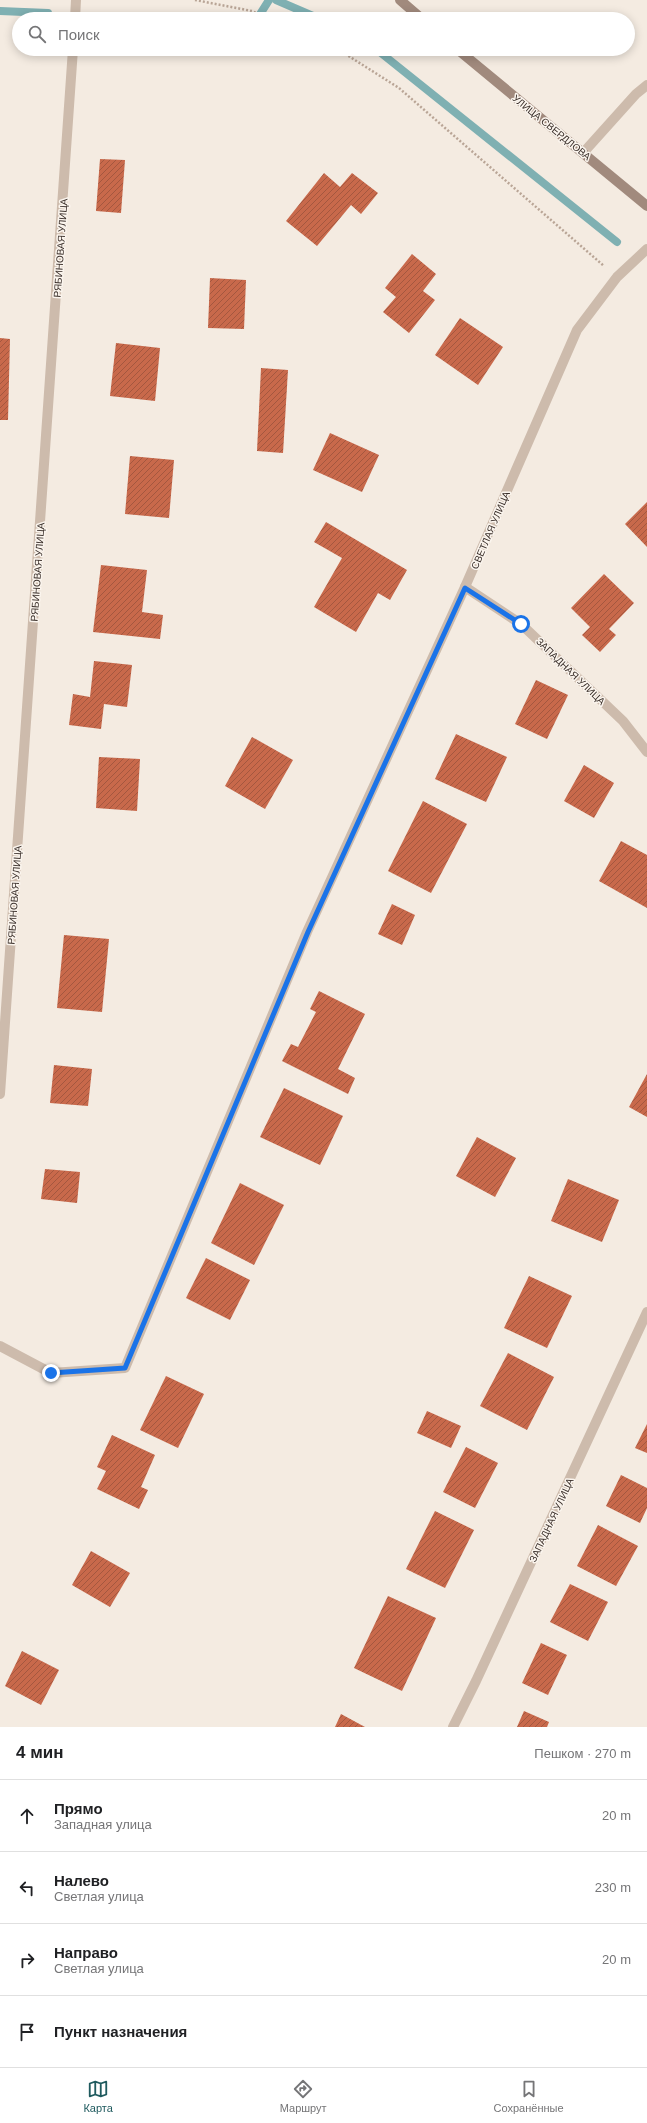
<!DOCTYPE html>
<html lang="ru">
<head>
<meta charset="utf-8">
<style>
	body { margin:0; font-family:Arial,sans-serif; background:#f6f6f6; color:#202124 }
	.stop { position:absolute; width:12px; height:12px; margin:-9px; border:3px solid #1a73e8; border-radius:50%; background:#fff }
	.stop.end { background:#1a73e8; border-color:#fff; box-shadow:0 1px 4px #0008 }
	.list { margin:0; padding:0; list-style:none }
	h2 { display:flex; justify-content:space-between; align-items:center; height:52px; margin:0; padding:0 16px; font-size:17px }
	h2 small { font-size:13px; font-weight:400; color:#757577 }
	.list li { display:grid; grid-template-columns:26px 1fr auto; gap:12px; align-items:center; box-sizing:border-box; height:72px; padding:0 16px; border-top:1px solid #e0e0e0 }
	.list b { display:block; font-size:15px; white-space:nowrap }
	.list p { margin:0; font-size:13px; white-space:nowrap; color:#757577 }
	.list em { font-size:13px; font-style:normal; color:#757577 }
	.icon { flex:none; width:22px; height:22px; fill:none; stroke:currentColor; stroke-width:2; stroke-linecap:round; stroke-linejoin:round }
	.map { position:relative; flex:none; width:647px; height:1727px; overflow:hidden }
	.search { position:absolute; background:#fff; box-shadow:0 2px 10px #0003; left:12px; right:12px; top:12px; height:44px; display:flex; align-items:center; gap:10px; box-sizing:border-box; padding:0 14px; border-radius:22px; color:#757577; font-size:15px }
	.sheet { height:340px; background:#fff }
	nav { display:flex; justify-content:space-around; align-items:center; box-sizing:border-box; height:56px; border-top:1px solid #e0e0e0; background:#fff; font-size:11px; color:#757577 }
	nav a { display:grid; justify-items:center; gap:2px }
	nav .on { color:#1f5a5e }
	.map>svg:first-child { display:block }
</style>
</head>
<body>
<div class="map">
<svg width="647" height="1727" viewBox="0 0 647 1727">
	<defs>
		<pattern id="building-hatch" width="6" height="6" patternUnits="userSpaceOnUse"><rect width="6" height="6" fill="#c8694b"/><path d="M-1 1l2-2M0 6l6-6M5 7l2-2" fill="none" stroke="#a4573f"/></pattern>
	</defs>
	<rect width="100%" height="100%" fill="#f4ebe1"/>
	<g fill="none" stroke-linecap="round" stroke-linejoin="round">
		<g stroke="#7fb0b2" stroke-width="8">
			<polyline points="276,0 320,19"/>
			<polyline points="0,11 48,13"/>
			<polyline points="99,16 126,19"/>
			<polyline points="257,19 269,0"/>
			<polyline points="233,49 237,51 238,49"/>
			<polyline points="376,49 617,242"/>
		</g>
	</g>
	<g fill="url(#building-hatch)">
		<polygon points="100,159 125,160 121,213 96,211"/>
		<polygon points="324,173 340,187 352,173 378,193 361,214 351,205 317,246 286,221"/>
		<polygon points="412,254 436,274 423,291 435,300 409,333 383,312 396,297 385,288"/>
		<polygon points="210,278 246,280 244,329 208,328"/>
		<polygon points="460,318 503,347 478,385 435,355"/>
		<polygon points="0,338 10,339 8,420 0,420"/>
		<polygon points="116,343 160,348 155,401 110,396"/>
		<polygon points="261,368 288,370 283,453 257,451"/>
		<polygon points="330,433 379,455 362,492 313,470"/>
		<polygon points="130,456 174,460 169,518 125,514"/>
		<polygon points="647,502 647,547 625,524"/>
		<polygon points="326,522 407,570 390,600 378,593 356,632 314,607 342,558 314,542"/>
		<polygon points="101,565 147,570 142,612 163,615 160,639 93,632"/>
		<polygon points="604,574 634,603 609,629 616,635 600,652 582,635 590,627 571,608"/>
		<polygon points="94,661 132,665 127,707 104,704 101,729 69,725 73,694 90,697"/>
		<polygon points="536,680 568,695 547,739 515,724"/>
		<polygon points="456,734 507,757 486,802 435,779"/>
		<polygon points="252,737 293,760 265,809 225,786"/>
		<polygon points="99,757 140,759 137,811 96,808"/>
		<polygon points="584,765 614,783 594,818 564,801"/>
		<polygon points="423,801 467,824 431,893 388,871"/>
		<polygon points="621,841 647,855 647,908 599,881"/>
		<polygon points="392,904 415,915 402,945 378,934"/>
		<polygon points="64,935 109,939 102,1012 57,1008"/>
		<polygon points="319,991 365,1014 338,1069 355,1078 348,1094 282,1061 291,1044 298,1047 316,1012 310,1009"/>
		<polygon points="54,1065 92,1069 88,1106 50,1103"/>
		<polygon points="647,1074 647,1117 629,1107"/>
		<polygon points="284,1088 343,1116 320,1165 260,1137"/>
		<polygon points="477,1137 516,1158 495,1197 456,1176"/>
		<polygon points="45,1169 80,1172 77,1203 41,1199"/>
		<polygon points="568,1179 619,1200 602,1242 551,1221"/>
		<polygon points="240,1183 284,1205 254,1265 211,1243"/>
		<polygon points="206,1258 250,1280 230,1320 186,1298"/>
		<polygon points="529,1276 572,1296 547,1348 504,1328"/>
		<polygon points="508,1353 554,1377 527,1430 480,1406"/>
		<polygon points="166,1376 204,1394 178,1448 140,1430"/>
		<polygon points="427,1411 461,1426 451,1448 417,1433"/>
		<polygon points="647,1424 647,1453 635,1448"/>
		<polygon points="112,1435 155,1455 141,1487 148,1490 139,1509 97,1489 106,1471 97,1467"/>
		<polygon points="466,1447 498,1463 475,1508 443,1492"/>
		<polygon points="621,1475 647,1488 647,1508 640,1523 606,1506"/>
		<polygon points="435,1511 474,1530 445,1588 406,1569"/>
		<polygon points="598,1525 638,1546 616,1586 577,1566"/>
		<polygon points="91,1551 130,1573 110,1607 72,1585"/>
		<polygon points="570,1584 608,1602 588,1641 550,1622"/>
		<polygon points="388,1596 436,1618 402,1691 354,1668"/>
		<polygon points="541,1643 567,1655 548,1695 522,1683"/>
		<polygon points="22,1651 59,1670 41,1705 5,1686"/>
		<polygon points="524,1711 549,1722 547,1727 517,1727"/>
		<polygon points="341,1714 365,1727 335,1727"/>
	</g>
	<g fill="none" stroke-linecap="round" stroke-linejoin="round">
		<g stroke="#b9a596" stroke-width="2.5" stroke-dasharray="2 2" stroke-linecap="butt">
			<polyline points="195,0 252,11 269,19"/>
			<polyline points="334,49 347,55 399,88 604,266"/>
		</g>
		<polyline stroke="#cdbbac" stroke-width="10" points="583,153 636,94 647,85"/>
		<g stroke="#cdbbac" stroke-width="10">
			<polyline points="75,19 76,0"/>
			<polyline points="465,587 521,624 623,721 647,752"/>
			<polyline points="0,1094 73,49"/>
			<polyline points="0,1346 51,1373 125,1368 307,932 465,587 577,330 617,277 647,249"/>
			<polyline points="453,1727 476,1681 647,1312"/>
		</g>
		<g stroke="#a18a7d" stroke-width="10">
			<polyline points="400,0 422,19"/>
			<polyline points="457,49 647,206"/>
		</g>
	</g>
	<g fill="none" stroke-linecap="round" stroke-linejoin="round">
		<polyline stroke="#1a73e8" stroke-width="5" points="51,1373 125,1368 308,932 465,588 521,624"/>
	</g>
	<g text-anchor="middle" stroke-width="3" stroke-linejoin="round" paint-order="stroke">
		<g font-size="10" fill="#3b302b" stroke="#fbf5ee">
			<text transform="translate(552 127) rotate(39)" y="4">УЛИЦА СВЕРДЛОВА</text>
			<text transform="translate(60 248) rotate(-86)" y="4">РЯБИНОВАЯ УЛИЦА</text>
			<text transform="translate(490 530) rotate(-67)" y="4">СВЕТЛАЯ УЛИЦА</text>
			<text transform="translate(37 572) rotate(-86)" y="4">РЯБИНОВАЯ УЛИЦА</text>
			<text transform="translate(571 671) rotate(44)" y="4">ЗАПАДНАЯ УЛИЦА</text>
			<text transform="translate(14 895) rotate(-86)" y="4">РЯБИНОВАЯ УЛИЦА</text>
			<text transform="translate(551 1520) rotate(-65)" y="4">ЗАПАДНАЯ УЛИЦА</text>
		</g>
	</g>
</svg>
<div class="stop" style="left:521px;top:624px"></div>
<div class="stop end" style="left:51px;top:1373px"></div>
<div class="search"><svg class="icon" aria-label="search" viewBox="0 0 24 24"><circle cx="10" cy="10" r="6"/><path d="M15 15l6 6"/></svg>Поиск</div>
</div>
<section class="sheet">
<h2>4 мин<small>Пешком · 270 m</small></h2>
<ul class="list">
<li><svg class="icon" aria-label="ahead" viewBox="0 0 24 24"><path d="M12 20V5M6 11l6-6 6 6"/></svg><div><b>Прямо</b><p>Западная улица</p></div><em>20 m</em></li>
<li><svg class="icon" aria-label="left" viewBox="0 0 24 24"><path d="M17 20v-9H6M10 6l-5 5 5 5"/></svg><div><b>Налево</b><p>Светлая улица</p></div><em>230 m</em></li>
<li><svg class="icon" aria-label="right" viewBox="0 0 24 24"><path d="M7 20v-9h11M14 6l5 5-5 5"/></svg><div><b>Направо</b><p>Светлая улица</p></div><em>20 m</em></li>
<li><svg class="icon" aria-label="arrive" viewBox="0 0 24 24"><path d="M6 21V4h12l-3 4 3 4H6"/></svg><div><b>Пункт назначения</b></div></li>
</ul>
</section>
<nav>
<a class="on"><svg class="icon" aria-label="map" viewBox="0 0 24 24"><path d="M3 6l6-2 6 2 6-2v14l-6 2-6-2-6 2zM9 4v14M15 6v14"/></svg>Карта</a>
<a><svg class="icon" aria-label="directions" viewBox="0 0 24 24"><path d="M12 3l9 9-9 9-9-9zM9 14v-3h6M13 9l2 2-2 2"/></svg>Маршрут</a>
<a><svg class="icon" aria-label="saved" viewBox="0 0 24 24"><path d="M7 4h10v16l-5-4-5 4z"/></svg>Сохранённые</a>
</nav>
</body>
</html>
